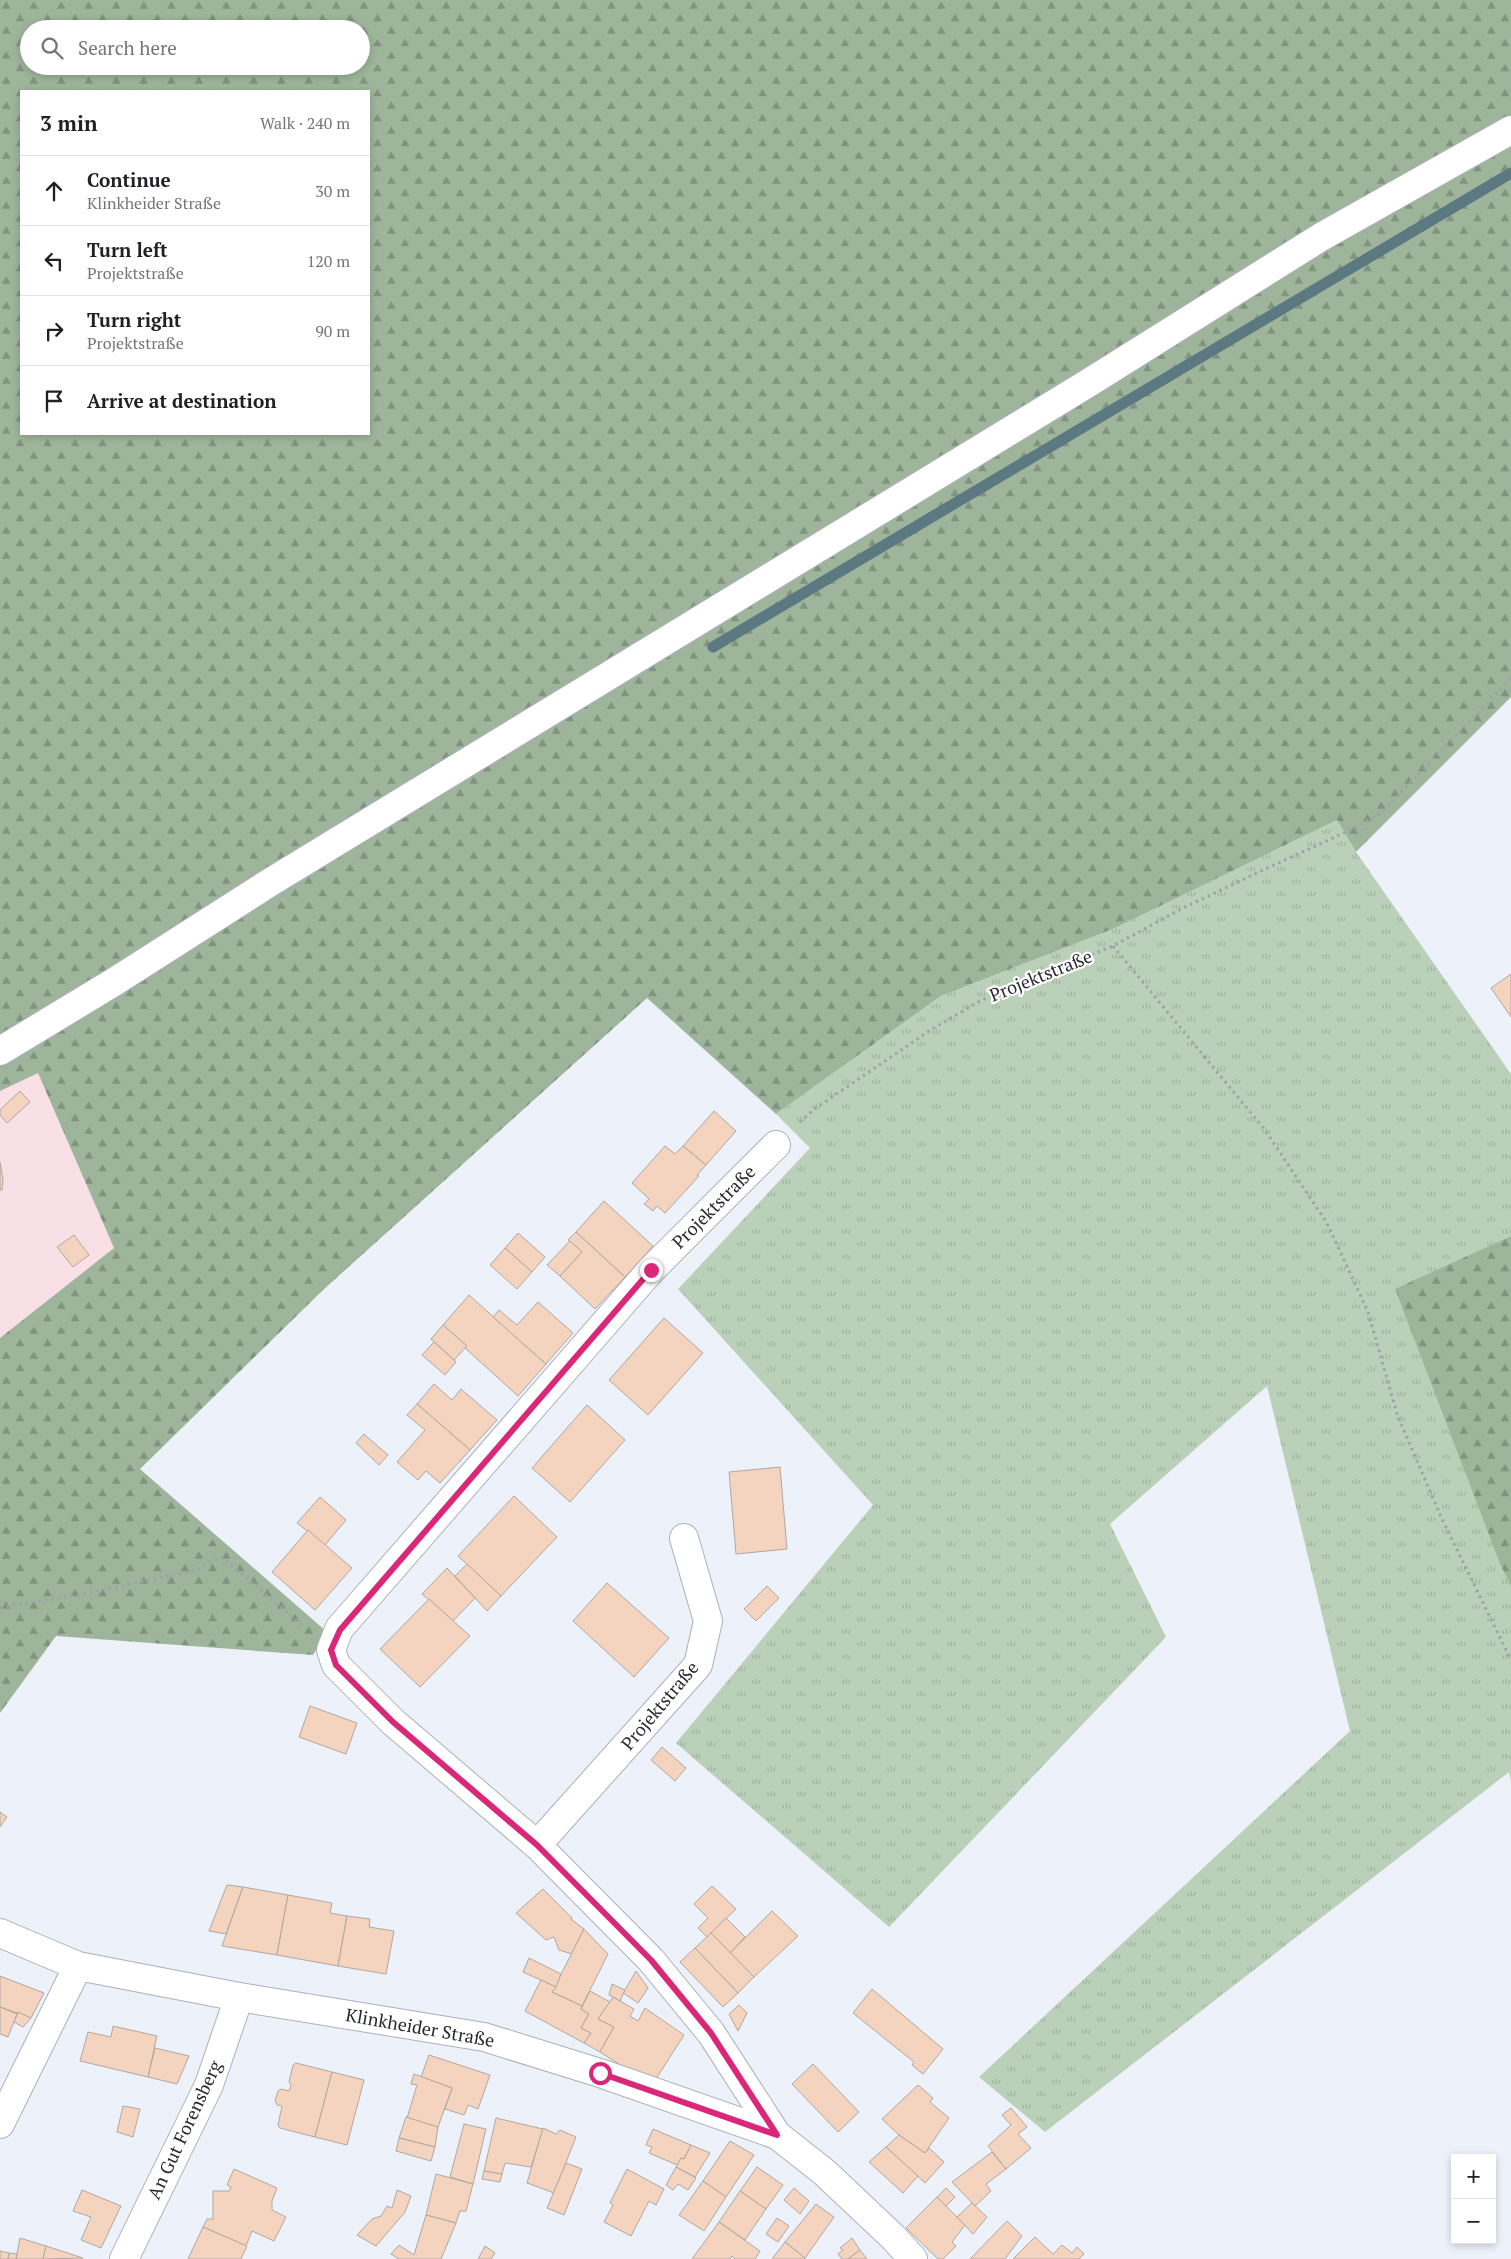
<!DOCTYPE html>
<html lang="en">
<head>
<meta charset="utf-8">
<style>
	body { margin:0; font-family:"PT Serif",serif; background:#f6f6f6; color:#202124 }
	.controls { position:absolute; right:15px; bottom:15px; display:grid; overflow:hidden; border-radius:0px; box-shadow:0 2px 8px #0003 }
	.controls button { width:45px; height:45px; display:grid; place-items:center; padding:0; border:0; border-bottom:1px solid #e0e0e0; background:#fff; color:#202124; font:25px sans-serif }
	.stop { position:absolute; width:15px; height:15px; margin:-11px; border:4px solid #db2777; border-radius:50%; background:#fff }
	.stop.end { background:#db2777; border-color:#fff; box-shadow:0 1px 5px #0008 }
	.list { margin:0; padding:0; list-style:none }
	h2 { display:flex; justify-content:space-between; align-items:center; height:65px; margin:0; padding:0 20px; font-size:21px }
	h2 small { font-size:16px; font-weight:400; color:#757577 }
	.list li { display:grid; grid-template-columns:32px 1fr auto; gap:15px; align-items:center; box-sizing:border-box; height:70px; padding:0 20px; border-top:1px solid #e0e0e0 }
	.list b { display:block; font-size:19px; white-space:nowrap }
	.list p { margin:0; font-size:16px; white-space:nowrap; color:#757577 }
	.list em { font-size:16px; font-style:normal; color:#757577 }
	.icon { flex:none; width:28px; height:28px; fill:none; stroke:currentColor; stroke-width:2; stroke-linecap:round; stroke-linejoin:round }
	.map { position:relative; flex:none; width:1511px; height:2259px; overflow:hidden }
	.search { position:absolute; background:#fff; box-shadow:0 2px 8px #0003; left:20px; top:20px; width:350px; height:55px; display:flex; align-items:center; gap:12px; box-sizing:border-box; padding:0 18px; border-radius:28px; color:#757577; font-size:19px }
	.panel { position:absolute; background:#fff; box-shadow:0 2px 8px #0003; left:20px; top:90px; width:350px; height:345px; border-radius:0px }
	.map>svg:first-child { display:block }
</style>
</head>
<body>
<div class="map">
<svg width="1511" height="2259" viewBox="0 0 1511 2259">
	<defs>
		<pattern id="grass-tufts" width="24" height="20" patternUnits="userSpaceOnUse" patternTransform="scale(1.25)"><rect width="24" height="20" fill="#bbd0b8"/><path d="M3 7l-1-3M5 7V3M7 7l1-3M15 17l-1-3M17 17v-4M19 17l1-3" fill="none" stroke="#a1b39e"/></pattern>
		<pattern id="forest-firs" width="22" height="20" patternUnits="userSpaceOnUse" patternTransform="scale(1.25)"><rect width="22" height="20" fill="#9eb59b"/><path d="M5 1l3.5 6h-7zM16 11l3.5 6h-7z" fill="#81937f"/></pattern>
	</defs>
	<rect width="100%" height="100%" fill="#ecf1fa"/>
	<polygon fill="#f9dfe6" points="38,1072 114,1248 0,1338 0,1091"/>
	<polygon fill="url(#grass-tufts)" points="1337,820 1356,852 1511,1074 1511,1236 1395,1290 1511,1562 1511,1781 1509,1772 1045,2132 979,2077 1350,1731 1267,1386 1110,1524 1166,1637 889,1927 676,1743 873,1505 678,1289 810,1148 776,1114 941,996 1113,929"/>
	<g fill="url(#forest-firs)" fill-rule="evenodd">
		<path d="M 0,0 L 1511,0 L 1511,697 L 1356,852 L 1337,820 L 1113,929 L 941,996 L 776,1114 L 647,998 L 323,1290 L 140,1469 L 327,1632 L 313,1655 L 56,1636 L 0,1713 L 0,1338 L 114,1248 L 38,1073 L 0,1091 ZM 29,29 L 361,29 L 361,66 L 29,66 ZM 21,91 L 369,91 L 369,434 L 21,434 Z"/>
		<polygon points="1511,1236 1511,1586 1501,1566 1395,1289"/>
	</g>
	<g fill="none" stroke-linecap="round" stroke-linejoin="round">
		<polyline stroke="#5c7881" stroke-width="11" points="713,647 1511,173"/>
	</g>
	<g fill="#f4d4bf" stroke="#b0a7a1">
		<polygon points="1511,974 1511,1017 1491,988"/>
		<polygon points="20,1091 30,1102 7,1123 0,1115 0,1110"/>
		<polygon points="714,1111 736,1131 706,1165 683,1146"/>
		<polygon points="665,1146 675,1154 683,1146 706,1165 697,1175 699,1176 665,1213 657,1206 653,1211 644,1204 649,1199 632,1183"/>
		<polygon points="0,1162 3,1180 2,1190 0,1190"/>
		<polygon points="604,1201 653,1246 625,1277 576,1232"/>
		<polygon points="576,1232 625,1277 595,1309 560,1276 582,1252 568,1240"/>
		<polygon points="518,1233 545,1257 532,1272 505,1248"/>
		<polygon points="74,1235 89,1255 73,1267 57,1247"/>
		<polygon points="570,1241 582,1252 560,1276 547,1265"/>
		<polygon points="505,1248 532,1272 517,1289 490,1265"/>
		<polygon points="469,1295 546,1364 518,1396 465,1348 467,1346 443,1325"/>
		<polygon points="538,1302 573,1333 546,1364 493,1317 499,1310 517,1325"/>
		<polygon points="664,1318 703,1353 648,1415 609,1380"/>
		<polygon points="443,1325 467,1346 454,1360 431,1339"/>
		<polygon points="434,1342 456,1362 445,1375 422,1355"/>
		<polygon points="434,1384 452,1400 461,1389 497,1420 470,1450 417,1404"/>
		<polygon points="417,1404 470,1450 440,1483 426,1471 418,1480 397,1462 425,1430 407,1415"/>
		<polygon points="587,1405 625,1440 570,1502 532,1468"/>
		<polygon points="364,1434 388,1455 379,1465 356,1443"/>
		<polygon points="780,1467 787,1549 736,1554 729,1472"/>
		<polygon points="514,1496 557,1537 501,1596 458,1556"/>
		<polygon points="320,1497 346,1520 325,1545 297,1523"/>
		<polygon points="308,1530 352,1568 315,1610 272,1572"/>
		<polygon points="467,1564 501,1596 487,1611 455,1576"/>
		<polygon points="447,1568 475,1598 453,1621 422,1594"/>
		<polygon points="607,1583 669,1638 634,1677 573,1621"/>
		<polygon points="767,1586 779,1598 756,1621 744,1609"/>
		<polygon points="429,1599 470,1636 420,1687 380,1649"/>
		<polygon points="310,1706 357,1723 346,1754 299,1737"/>
		<polygon points="662,1747 686,1768 675,1781 651,1760"/>
		<polygon points="0,1812 7,1817 0,1827"/>
		<polygon points="227,1885 243,1887 226,1934 209,1931"/>
		<polygon points="712,1886 736,1909 707,1937 698,1928 708,1918 694,1904"/>
		<polygon points="243,1887 288,1895 277,1955 222,1946"/>
		<polygon points="543,1889 572,1918 571,1919 584,1929 572,1954 559,1950 554,1937 546,1940 516,1913"/>
		<polygon points="288,1895 332,1903 330,1913 347,1916 338,1966 277,1955"/>
		<polygon points="772,1911 798,1936 754,1977 730,1953"/>
		<polygon points="347,1916 370,1919 369,1927 394,1931 386,1974 338,1966"/>
		<polygon points="726,1918 745,1937 730,1953 711,1933"/>
		<polygon points="584,1929 608,1954 582,2006 552,1992"/>
		<polygon points="711,1933 754,1977 738,1993 695,1948"/>
		<polygon points="695,1948 738,1993 723,2007 680,1962"/>
		<polygon points="529,1958 561,1974 556,1987 523,1972"/>
		<polygon points="636,1971 648,1988 638,2003 623,1993"/>
		<polygon points="0,1976 44,1993 31,2018 0,2007"/>
		<polygon points="541,1980 556,1987 552,1992 582,2006 581,2009 589,2014 581,2028 591,2033 584,2043 525,2011"/>
		<polygon points="612,1984 625,1990 620,2001 609,1995"/>
		<polygon points="872,1989 943,2049 923,2074 912,2065 914,2062 853,2013"/>
		<polygon points="590,1991 610,2002 598,2019 614,2027 600,2052 584,2043 591,2033 581,2028 589,2014 581,2009"/>
		<polygon points="613,1997 634,2009 630,2016 638,2021 645,2008 684,2035 652,2085 600,2052 614,2027 598,2019"/>
		<polygon points="739,2005 747,2013 738,2031 729,2014"/>
		<polygon points="0,2007 17,2014 8,2037 0,2034"/>
		<polygon points="18,2012 31,2018 23,2027 14,2022"/>
		<polygon points="113,2026 157,2036 148,2077 80,2061 88,2032 111,2037"/>
		<polygon points="155,2048 189,2056 177,2084 148,2077"/>
		<polygon points="429,2055 490,2075 478,2109 468,2105 464,2115 445,2109 452,2088 421,2077"/>
		<polygon points="296,2063 332,2072 315,2137 280,2128 278,2125 282,2106 277,2105 275,2101 278,2091 281,2089 289,2091 291,2085 289,2082 293,2065"/>
		<polygon points="813,2064 859,2112 838,2132 792,2084"/>
		<polygon points="332,2072 364,2080 347,2145 315,2137"/>
		<polygon points="414,2074 452,2088 438,2127 407,2118 417,2085 411,2084"/>
		<polygon points="918,2085 933,2098 930,2102 949,2118 925,2153 899,2135 882,2119"/>
		<polygon points="123,2106 140,2109 133,2137 117,2132"/>
		<polygon points="1011,2108 1027,2127 1018,2134 1031,2148 1006,2169 988,2146 1011,2125 1002,2115"/>
		<polygon points="406,2117 438,2127 435,2147 399,2138"/>
		<polygon points="496,2118 543,2129 531,2167 505,2163 502,2174 484,2171"/>
		<polygon points="464,2124 486,2129 473,2184 450,2177"/>
		<polygon points="543,2128 556,2134 560,2130 576,2137 554,2193 527,2183"/>
		<polygon points="653,2129 691,2145 684,2159 681,2158 677,2165 649,2153 652,2147 646,2145"/>
		<polygon points="899,2135 925,2153 929,2148 944,2162 925,2183 886,2147"/>
		<polygon points="399,2138 435,2147 431,2161 396,2151"/>
		<polygon points="730,2141 754,2155 726,2197 703,2181"/>
		<polygon points="691,2145 710,2153 695,2177 676,2167 681,2158 684,2159"/>
		<polygon points="886,2147 918,2176 903,2193 869,2162"/>
		<polygon points="992,2152 1006,2169 986,2184 991,2191 975,2206 952,2182"/>
		<polygon points="566,2163 582,2169 564,2215 547,2208"/>
		<polygon points="676,2167 696,2178 688,2190 678,2184 673,2190 666,2185"/>
		<polygon points="757,2167 783,2185 766,2209 740,2191"/>
		<polygon points="234,2169 277,2188 272,2201 272,2210 286,2217 274,2241 252,2231 246,2246 203,2227 207,2219 213,2219 213,2191 229,2191 231,2187 227,2185"/>
		<polygon points="627,2169 664,2189 656,2205 649,2201 631,2236 604,2222 613,2205 610,2203"/>
		<polygon points="484,2171 502,2174 500,2182 482,2179"/>
		<polygon points="436,2174 473,2184 466,2211 460,2211 456,2223 426,2215"/>
		<polygon points="703,2181 726,2197 704,2231 679,2215"/>
		<polygon points="794,2188 809,2201 800,2214 784,2200"/>
		<polygon points="946,2188 955,2197 946,2206 937,2197"/>
		<polygon points="82,2190 121,2206 101,2248 81,2240 91,2217 73,2211"/>
		<polygon points="397,2190 411,2196 405,2212 376,2246 357,2235 372,2219 381,2216 387,2206 392,2208"/>
		<polygon points="740,2191 766,2209 745,2240 719,2222"/>
		<polygon points="937,2197 965,2225 952,2242 956,2246 943,2259 938,2259 906,2228"/>
		<polygon points="972,2203 987,2217 973,2234 957,2217"/>
		<polygon points="816,2204 834,2217 805,2258 785,2242"/>
		<polygon points="426,2215 456,2223 441,2259 399,2259 391,2254 399,2245 414,2255"/>
		<polygon points="777,2218 789,2226 778,2242 766,2234"/>
		<polygon points="1007,2221 1022,2236 1005,2259 970,2259"/>
		<polygon points="719,2222 760,2251 755,2259 735,2259 732,2256 730,2259 692,2259"/>
		<polygon points="203,2227 247,2246 241,2259 188,2259"/>
		<polygon points="1035,2237 1053,2254 1062,2245 1072,2253 1077,2247 1084,2254 1079,2259 1013,2259"/>
		<polygon points="20,2238 46,2246 43,2259 16,2259"/>
		<polygon points="852,2238 860,2250 848,2259 842,2259 838,2254 843,2250 840,2248"/>
		<polygon points="785,2242 805,2258 804,2259 772,2259"/>
		<polygon points="46,2246 83,2258 43,2259"/>
		<polygon points="485,2246 495,2253 491,2259 478,2259"/>
		<polygon points="860,2250 867,2259 848,2259"/>
		<polygon points="0,2251 9,2253 8,2259 0,2259"/>
		<polygon points="9,2253 17,2254 16,2259 8,2259"/>
	</g>
	<g fill="none" stroke-linecap="round" stroke-linejoin="round">
		<g stroke="#abb1b9" stroke-width="30">
			<g id="minor">
				<polyline points="0,1051 114,982 269,883 1090,382 1321,237 1511,130"/>
				<polyline points="776,1145 651,1270 339,1629 331,1650 336,1665 393,1722 537,1845 651,1960 711,2033 777,2135"/>
				<polyline points="537,1845 698,1665 708,1621 684,1538"/>
				<polyline points="0,1933 78,1966 239,1997 484,2037 600,2073 777,2135 824,2172 893,2237 913,2259"/>
				<polyline points="0,2124 78,1966"/>
				<polyline points="124,2259 209,2085 239,1997"/>
			</g>
		</g>
		<g stroke="#9ea2a9" stroke-width="3" stroke-dasharray="2.5 4" stroke-linecap="butt">
			<polyline points="1113,946 1265,1130 1327,1223 1368,1312 1398,1417 1442,1519 1511,1660"/>
			<polyline points="800,1122 813,1110 932,1029 980,1001 1113,946 1181,909 1261,871 1359,826 1381,813 1511,678"/>
			<polyline points="0,1607 62,1598 193,1571 222,1557 304,1627"/>
		</g>
		<use href="#minor" stroke="#fff" stroke-width="28"/>
	</g>
	<g fill="none" stroke-linecap="round" stroke-linejoin="round">
		<polyline stroke="#db2777" stroke-width="6" points="600,2073 777,2135 711,2033 651,1960 537,1845 393,1722 336,1665 331,1650 340,1630 651,1270"/>
	</g>
	<g text-anchor="middle" stroke-width="4.5" stroke-linejoin="round" paint-order="stroke">
		<g font-size="18" fill="#27292d" stroke="#fff">
			<text transform="translate(1041 976) rotate(-22)" y="6">Projektstraße</text>
			<text transform="translate(714 1207) rotate(-45)" y="6">Projektstraße</text>
			<text transform="translate(660 1706) rotate(-50)" y="6">Projektstraße</text>
			<text transform="translate(420 2028) rotate(10)" y="6">Klinkheider Straße</text>
			<text transform="translate(185 2130) rotate(-65)" y="6">An Gut Forensberg</text>
		</g>
	</g>
</svg>
<div class="controls">
<button>+</button>
<button>−</button>
</div>
<div class="stop" style="left:600px;top:2073px"></div>
<div class="stop end" style="left:651px;top:1270px"></div>
<div class="search"><svg class="icon" aria-label="search" viewBox="0 0 24 24"><circle cx="10" cy="10" r="6"/><path d="M15 15l6 6"/></svg>Search here</div>
<section class="panel">
<h2>3 min<small>Walk · 240 m</small></h2>
<ul class="list">
<li><svg class="icon" aria-label="ahead" viewBox="0 0 24 24"><path d="M12 20V5M6 11l6-6 6 6"/></svg><div><b>Continue</b><p>Klinkheider Straße</p></div><em>30 m</em></li>
<li><svg class="icon" aria-label="left" viewBox="0 0 24 24"><path d="M17 20v-9H6M10 6l-5 5 5 5"/></svg><div><b>Turn left</b><p>Projektstraße</p></div><em>120 m</em></li>
<li><svg class="icon" aria-label="right" viewBox="0 0 24 24"><path d="M7 20v-9h11M14 6l5 5-5 5"/></svg><div><b>Turn right</b><p>Projektstraße</p></div><em>90 m</em></li>
<li><svg class="icon" aria-label="arrive" viewBox="0 0 24 24"><path d="M6 21V4h12l-3 4 3 4H6"/></svg><div><b>Arrive at destination</b></div></li>
</ul>
</section>
</div>
</body>
</html>
